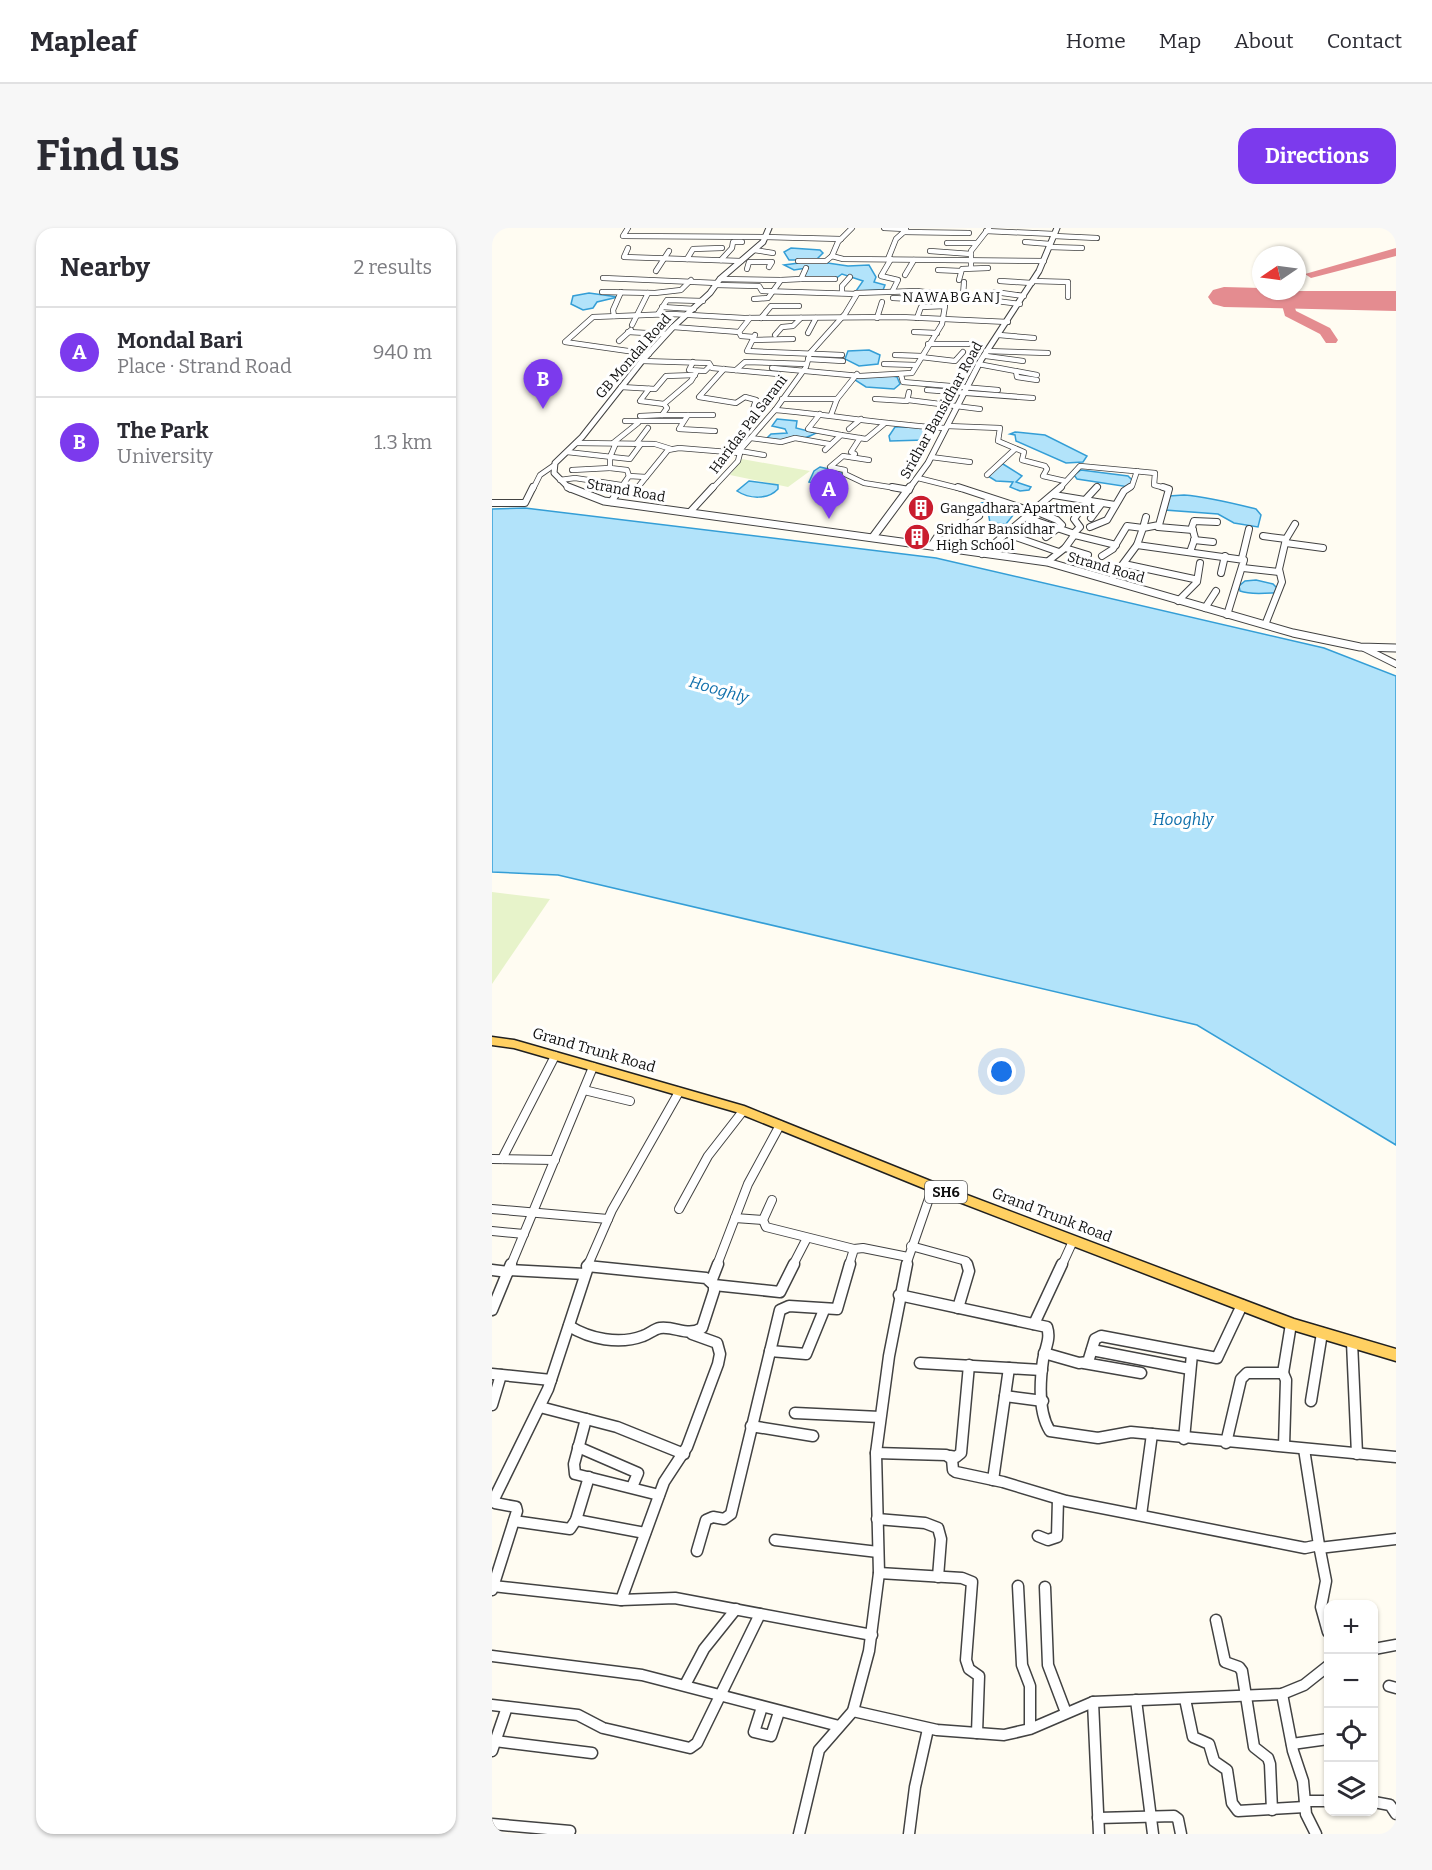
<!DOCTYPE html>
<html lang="en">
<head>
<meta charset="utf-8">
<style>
	body { margin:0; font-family:Bitter,serif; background:#f7f7f7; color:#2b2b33 }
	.controls { position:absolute; right:18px; bottom:18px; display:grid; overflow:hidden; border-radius:12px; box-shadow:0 2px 4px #0004 }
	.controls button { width:54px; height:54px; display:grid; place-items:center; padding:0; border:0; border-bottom:2px solid #e1e1e2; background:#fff; color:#2b2b33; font:30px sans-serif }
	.compass { position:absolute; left:760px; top:18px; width:54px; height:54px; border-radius:50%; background:#fff; box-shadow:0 2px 4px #0004; rotate:257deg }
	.you { position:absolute; left:510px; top:844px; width:21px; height:21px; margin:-15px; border:4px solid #fff; border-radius:50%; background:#1a73e8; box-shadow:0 0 0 9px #1a73e833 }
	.badge { display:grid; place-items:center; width:39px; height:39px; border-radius:50%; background:#7c3aed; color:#fff; font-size:20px; font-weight:700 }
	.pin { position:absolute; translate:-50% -50px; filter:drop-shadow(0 2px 3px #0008) }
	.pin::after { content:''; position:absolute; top:32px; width:21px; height:18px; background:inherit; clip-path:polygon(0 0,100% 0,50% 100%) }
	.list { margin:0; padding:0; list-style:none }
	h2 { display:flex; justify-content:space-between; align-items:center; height:78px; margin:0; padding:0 24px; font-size:26px }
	h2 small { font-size:20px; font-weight:400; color:#7c7c81 }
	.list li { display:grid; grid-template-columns:39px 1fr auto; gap:18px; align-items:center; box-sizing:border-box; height:90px; padding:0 24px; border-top:2px solid #e1e1e2 }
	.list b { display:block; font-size:22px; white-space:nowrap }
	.list p { margin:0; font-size:20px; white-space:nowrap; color:#7c7c81 }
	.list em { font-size:20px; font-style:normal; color:#7c7c81 }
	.icon { flex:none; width:33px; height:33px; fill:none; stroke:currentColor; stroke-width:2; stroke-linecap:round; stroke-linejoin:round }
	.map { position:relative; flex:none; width:904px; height:1606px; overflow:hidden; border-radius:18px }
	header { display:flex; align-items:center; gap:36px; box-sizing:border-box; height:84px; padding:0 30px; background:#fff; border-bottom:2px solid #e1e1e2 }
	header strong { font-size:28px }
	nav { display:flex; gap:33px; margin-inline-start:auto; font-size:21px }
	.intro { display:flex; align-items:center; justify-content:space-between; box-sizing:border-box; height:144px; padding:0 36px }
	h1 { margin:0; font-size:42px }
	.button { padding:15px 27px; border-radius:18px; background:#7c3aed; color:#fff; font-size:21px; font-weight:700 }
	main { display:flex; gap:36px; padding:0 36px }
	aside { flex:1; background:#fff; border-radius:18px; box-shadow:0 2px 4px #0004 }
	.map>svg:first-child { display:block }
</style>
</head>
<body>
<header>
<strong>Mapleaf</strong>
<nav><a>Home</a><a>Map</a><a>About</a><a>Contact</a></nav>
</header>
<div class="intro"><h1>Find us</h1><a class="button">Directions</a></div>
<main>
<aside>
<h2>Nearby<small>2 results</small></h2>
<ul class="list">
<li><span class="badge">A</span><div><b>Mondal Bari</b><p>Place · Strand Road</p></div><em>940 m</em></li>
<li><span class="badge">B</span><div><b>The Park</b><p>University</p></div><em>1.3 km</em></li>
</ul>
</aside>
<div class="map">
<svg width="904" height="1606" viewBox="0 0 904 1606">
	<rect width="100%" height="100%" fill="#fffcf2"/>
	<g fill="#e7f3ca">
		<polygon points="250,231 318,243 296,259 238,247"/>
		<polygon points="0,664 58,671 0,756"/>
	</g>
	<g fill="#b2e3fa" stroke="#349ed6" stroke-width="1.5">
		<polygon points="299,20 328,22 331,25 324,32 297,32 292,24"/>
		<polygon points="322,33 356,38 377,37 384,49 382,54 393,57 391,62 364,63 371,53 350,46 343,51 310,51 315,40 302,42 292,37"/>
		<polygon points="97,65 126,69 105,74 101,80 91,82 79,76 81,68"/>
		<polygon points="377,122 388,127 386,136 367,138 353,131 356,123"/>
		<polygon points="400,148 405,149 408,156 402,161 374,159 363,152 364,149"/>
		<path d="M 285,191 L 305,193 L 304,200 L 324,205 C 308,214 292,214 274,211 L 279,206 L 295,205 L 293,201 L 280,198 Z"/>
		<polygon points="403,199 435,199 437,208 433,212 398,213 397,208"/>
		<polygon points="523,204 553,207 595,228 591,234 574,235 524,213 523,207 518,206"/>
		<polygon points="511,236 530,248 524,254 539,259 537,262 528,263 518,259 521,254 504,253 496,248 506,237"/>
		<polygon points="328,239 350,244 343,255 337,259 317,254 322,243"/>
		<polygon points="589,242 636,248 640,252 637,259 585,251 582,247"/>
		<path d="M 257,253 L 286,257 L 286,261 C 276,272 257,271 245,263 Z"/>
		<path d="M 692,267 C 717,269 740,275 764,281 L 769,287 L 766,299 L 742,295 L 726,286 L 673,282 L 677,268 Z"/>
		<polygon points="502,273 523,279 522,286 514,296 498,295 496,283 489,275"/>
		<polygon points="33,280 444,330 832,420 904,448 904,917 705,797 66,647 0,644 0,281"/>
		<path d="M 764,352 L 781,356 L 785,360 L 782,365 C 770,365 759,367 748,363 L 747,358 L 753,353 Z"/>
	</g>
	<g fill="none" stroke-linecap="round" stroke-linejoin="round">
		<g fill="#e48c90" fill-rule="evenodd">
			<polygon points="904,20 904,28 819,50 813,46"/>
			<polygon points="794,66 800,70 804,83 838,100 846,112 844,115 834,115 828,106 793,88 788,70"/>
		</g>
		<polygon fill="#e48c90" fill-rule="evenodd" points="732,59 769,60 769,63 904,63 904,83 732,79 721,76 716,69 721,62"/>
		<g stroke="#424242" stroke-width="6">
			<g id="minor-far3">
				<polyline points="136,0 131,8 273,9"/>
				<polyline points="360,0 346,14 340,28 351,31 552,33"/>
				<polyline points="392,0 414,1"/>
				<polyline points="494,3 562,6"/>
				<polyline points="411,4 477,5"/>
				<polyline points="562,8 605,10"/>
				<polyline points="273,9 349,11"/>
				<polyline points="533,14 558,16"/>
				<polyline points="455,15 484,15"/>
				<polyline points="557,19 590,20"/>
				<polyline points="136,20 132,29 249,33"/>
				<polyline points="262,22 281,25"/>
				<polyline points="438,23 479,26"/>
				<polyline points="195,31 201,21 230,20"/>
				<polyline points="396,31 404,11 414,2"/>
				<polyline points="399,31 389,48 406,52 401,62"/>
				<polyline points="229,32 240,20 241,14 250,14"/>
				<polyline points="306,33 334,33 340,28"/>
				<polyline points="314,40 309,51 343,51"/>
				<polyline points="479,40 479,23 497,0"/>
				<polyline points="255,41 257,34 280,34 277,39"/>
				<polyline points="446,42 469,43"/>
				<polyline points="164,43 177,23"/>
				<polyline points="413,47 422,32"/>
				<polyline points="111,50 225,55"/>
				<polyline points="228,51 289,52"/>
				<polyline points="467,52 470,41 496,40"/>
				<polyline points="508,53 540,55"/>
				<polyline points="541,53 576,54 576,69"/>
				<polyline points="110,64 163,65 189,62 199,52"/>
				<polyline points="503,64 532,68"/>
				<polyline points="350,65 350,58 358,49"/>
				<polyline points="364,65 425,63 528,76"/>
				<polyline points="471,67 472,54"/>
				<polyline points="401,70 420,71 426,64"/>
				<polyline points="262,71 276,70 289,52 309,51"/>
				<polyline points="170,79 202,81"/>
				<polyline points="166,86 175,72 211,73"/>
				<polyline points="122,88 121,82 129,64"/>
				<polyline points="258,90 247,104 249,108 262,109"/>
				<polyline points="269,90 279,78 307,78"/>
				<polyline points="385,90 390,74"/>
				<polyline points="140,97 156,65"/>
				<polyline points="181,99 247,104"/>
				<polyline points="136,104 174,106"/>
				<polyline points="422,104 445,105"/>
				<polyline points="316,105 324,90"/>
				<polyline points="263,107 255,123 350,127"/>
				<polyline points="283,107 290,99 301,98 309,90"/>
				<polyline points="507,107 542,110"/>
				<polyline points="261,112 301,111"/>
				<polyline points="127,113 139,102"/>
				<polyline points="436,116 476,116"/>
				<polyline points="494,123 556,125"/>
				<polyline points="157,126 73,114 101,89 180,86 252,90 409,89 516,94"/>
				<polyline points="403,127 430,128"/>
				<polyline points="494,128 531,133"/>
				<polyline points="429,129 463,133 471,124"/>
				<polyline points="316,131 351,133"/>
				<polyline points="150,133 217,135 220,140 286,146"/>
				<polyline points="201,134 197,142 213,143 218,138"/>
				<polyline points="392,136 424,137"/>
				<polyline points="486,136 545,147"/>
				<polyline points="280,140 368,148 420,145 450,96 453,78 429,79 425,90"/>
				<polyline points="232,141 207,169 244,175 253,169 264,172 261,181"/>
				<polyline points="244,142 253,134 314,136"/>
				<polyline points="524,143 525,149 545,152"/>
				<polyline points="409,147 411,154 506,162"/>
				<polyline points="129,159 163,161 174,148 203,147"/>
				<polyline points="157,161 148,173 172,176"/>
				<polyline points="435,162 541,170"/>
				<polyline points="290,171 345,171"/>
				<polyline points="383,171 415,173 417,164"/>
				<polyline points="416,172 488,181"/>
				<path d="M 283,182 C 340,187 396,197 453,200"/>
				<polyline points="328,186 316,201 349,207"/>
				<polyline points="170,187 196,187 187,201 223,203"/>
				<polyline points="196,187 221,187"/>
				<polyline points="339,187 345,171 365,146"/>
				<polyline points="148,188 170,187 175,180 172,176 199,153 205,143"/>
				<polyline points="133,193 191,193"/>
				<polyline points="455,198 508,200 506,213 532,224 530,232 553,238 555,241 551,248 573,253"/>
				<polyline points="357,201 369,191"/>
				<polyline points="259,210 289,214 303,210 337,216"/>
				<polyline points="84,215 163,216 179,221"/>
				<polyline points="121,215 146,195"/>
				<polyline points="124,215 118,229 118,240 135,242 137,248"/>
				<polyline points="144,216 156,200"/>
				<polyline points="333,222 349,207 374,211 392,196"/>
				<polyline points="248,223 272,227"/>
				<polyline points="75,224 138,231 149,216"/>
				<polyline points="360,229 363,226 359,224 368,210"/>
				<polyline points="439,229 478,234"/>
				<polyline points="377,232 351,228 338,239 353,242 353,246 372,255 410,261"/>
				<polyline points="80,242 118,240"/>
				<polyline points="495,247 523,221"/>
				<polyline points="426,250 470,261"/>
				<polyline points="68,252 83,250 129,257"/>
				<polyline points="146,259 176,222 187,220 248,225"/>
				<polyline points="41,261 48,247 61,238"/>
				<polyline points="128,261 137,248 154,249"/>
				<polyline points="220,261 246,233 249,221 283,182 314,139 318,125 353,86 365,66 270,63 267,58 224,57"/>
				<polyline points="567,261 588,238 663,245 662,257 677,261"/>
				<polyline points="603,261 605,259"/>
				<polyline points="635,261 640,258 645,243"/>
			</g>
		</g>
		<g stroke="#424242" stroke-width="8">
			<g id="minor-far2">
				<polyline points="400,259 417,262"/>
				<polyline points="466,259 542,284"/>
				<polyline points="562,267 623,277"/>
				<polyline points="593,272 605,259"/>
				<polyline points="119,274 129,259"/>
				<polyline points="0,275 33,275 41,259"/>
				<polyline points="543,283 565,292 570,297 554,309"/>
				<polyline points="198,284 221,259"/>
				<polyline points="535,290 583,306 573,320 555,334"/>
				<polyline points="599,290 610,275"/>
				<polyline points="598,299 615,292 632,263 638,259"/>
				<polyline points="666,299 701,302"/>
				<polyline points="582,305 588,299 582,291 596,272"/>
				<polyline points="515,306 567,324"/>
				<polyline points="583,307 624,317"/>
				<polyline points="771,308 794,311"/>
				<polyline points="702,312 721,314"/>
				<polyline points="794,315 831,320"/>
				<polyline points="645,317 752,332 735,387"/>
				<polyline points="439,318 447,306 473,298 487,288"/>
				<polyline points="573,320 596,327"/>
				<polyline points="698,324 703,310 700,299 702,293 725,294"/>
				<polyline points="490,326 569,259"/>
				<polyline points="610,328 621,321 635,298 651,300 654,289"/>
				<polyline points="750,330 757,301"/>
				<polyline points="632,336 702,351"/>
				<polyline points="751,340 787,344"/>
				<polyline points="729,345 733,328"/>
				<polyline points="619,352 645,317 651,300 667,297 677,261 671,259"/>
				<polyline points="686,373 705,354 708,335"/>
				<polyline points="713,380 724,363"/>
				<polyline points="773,397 790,354 787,341 794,311 803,296"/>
				<polyline points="872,420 904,436"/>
			</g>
		</g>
		<g stroke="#424242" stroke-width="10">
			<g id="minor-far1">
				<polyline points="92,862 138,873"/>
				<polyline points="0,931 63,932"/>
				<polyline points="10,931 63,828"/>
				<polyline points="280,972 271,992 274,999 362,1021"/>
				<polyline points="0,981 116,991"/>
				<polyline points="187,981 216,928 251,883"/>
				<polyline points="243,990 271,992"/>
				<polyline points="0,1003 32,1006"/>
				<polyline points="419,1018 474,1033 475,1037"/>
				<polyline points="19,1037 101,839"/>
				<polyline points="96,1037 120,982 187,864"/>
				<polyline points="225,1037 256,956 288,897"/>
				<polyline points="301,1037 315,1010"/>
				<polyline points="357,1037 362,1021 371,1020 416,1029"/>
				<polyline points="414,1037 441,959"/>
				<polyline points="570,1037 581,1013"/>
			</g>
		</g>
		<g stroke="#424242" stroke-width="13">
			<g id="minor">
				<polyline points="0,1042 16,1044"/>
				<polyline points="17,1042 93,1046"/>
				<polyline points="219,1054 226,1036"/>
				<polyline points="222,1057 288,1064 302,1036"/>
				<path d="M 407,1067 L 555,1099 C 559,1111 553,1120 551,1132 C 548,1153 546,1184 558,1203 L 606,1210 L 639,1204 L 904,1229"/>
				<polyline points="466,1080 477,1043 475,1036"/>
				<polyline points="0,1082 19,1036"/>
				<polyline points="542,1096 570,1036"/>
				<path d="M 77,1098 C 98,1111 127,1117 151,1108 C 157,1106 162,1101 168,1100 C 184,1098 195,1109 210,1100 L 222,1063 L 222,1057 L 214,1050 L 95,1038"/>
				<polyline points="860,1114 865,1226"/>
				<polyline points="600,1122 698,1141"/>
				<polyline points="278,1123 314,1126 332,1082"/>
				<polyline points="552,1125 587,1135 596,1134 603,1111 609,1108 725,1130 750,1077"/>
				<polyline points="428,1135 550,1142"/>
				<polyline points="592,1135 649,1145"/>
				<polyline points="791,1145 794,1152 792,1218"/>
				<polyline points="0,1146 59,1152"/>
				<polyline points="513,1168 551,1173"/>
				<polyline points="819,1173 830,1105"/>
				<polyline points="0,1177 9,1147"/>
				<polyline points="48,1179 125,1199 192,1226"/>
				<polyline points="303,1185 388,1189"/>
				<polyline points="94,1191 82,1236 83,1246 167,1267"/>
				<polyline points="259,1198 321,1208"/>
				<polyline points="692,1211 700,1126"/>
				<polyline points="734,1215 749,1151 755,1145 791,1145 799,1096"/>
				<polyline points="86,1219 146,1245 140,1259"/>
				<polyline points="384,1225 454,1227 460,1231 461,1242 464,1244 511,1254 574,1273 813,1320 827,1317 812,1221"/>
				<polyline points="458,1228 464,1229 469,1225 477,1137"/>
				<polyline points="501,1252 517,1140"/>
				<polyline points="649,1287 660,1206"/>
				<polyline points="385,1291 433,1295 446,1300 449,1311 446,1349"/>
				<polyline points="84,1292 153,1305"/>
				<polyline points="22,1293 78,1301 84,1292 97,1249"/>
				<polyline points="546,1308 556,1312 565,1309 566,1271"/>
				<polyline points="283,1312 386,1324"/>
				<polyline points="827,1317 834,1353 829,1379 836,1404"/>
				<polyline points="827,1320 904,1311"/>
				<polyline points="205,1323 214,1292 221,1289 232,1291 239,1286 288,1082 297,1078 345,1081 358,1036"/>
				<polyline points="387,1345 470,1350 480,1354 474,1432 477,1441 487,1448 485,1505"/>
				<polyline points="1,1358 129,1372 183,1370 380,1407"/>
				<polyline points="526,1358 530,1437 538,1458 538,1500"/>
				<polyline points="553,1359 556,1437 573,1482"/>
				<polyline points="0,1362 25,1283 24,1279 3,1275 2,1271 56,1161 97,1036"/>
				<polyline points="129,1372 172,1254 195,1219 226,1136 228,1126 225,1115 200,1106"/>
				<polyline points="724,1392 733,1434 747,1439 750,1443 762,1519 776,1530 778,1536 780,1582"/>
				<polyline points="882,1421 904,1417"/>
				<polyline points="0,1428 150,1447 347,1498"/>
				<polyline points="193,1457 212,1421 244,1381"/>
				<polyline points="897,1458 904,1460"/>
				<polyline points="790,1466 801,1523 811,1553 814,1586 824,1606"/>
				<polyline points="693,1471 701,1509 717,1516 722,1533 735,1542 740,1575 746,1583 813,1579"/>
				<polyline points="644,1472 661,1606"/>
				<polyline points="601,1474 607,1606"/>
				<polyline points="0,1477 86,1487 111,1500 198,1520 205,1515 268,1386"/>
				<polyline points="270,1479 262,1504 279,1508 287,1484"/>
				<polyline points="361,1483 445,1502 512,1507 538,1501 601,1474 790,1466 812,1457 836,1438"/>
				<polyline points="3,1513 100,1525"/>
				<polyline points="800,1516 836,1511"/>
				<polyline points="0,1523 15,1479"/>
				<polyline points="813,1573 836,1573"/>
				<polyline points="882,1574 898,1577 904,1586"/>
				<polyline points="606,1590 682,1588 686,1591 689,1606"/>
				<polyline points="0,1596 78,1603"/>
				<polyline points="307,1606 327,1522 361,1483 377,1423 387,1345 384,1225 397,1128 415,1036"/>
				<polyline points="417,1606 423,1559 436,1501"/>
			</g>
		</g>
		<g stroke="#424242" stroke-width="7">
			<g id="tertiary-far1">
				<polyline points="78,261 62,245 63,235 90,209 150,133 181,99 218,65 228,51 271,14 277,0"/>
				<polyline points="417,261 436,235 489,132 547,43 565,0"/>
			</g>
		</g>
		<g stroke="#424242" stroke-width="9">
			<g id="tertiary">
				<polyline points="76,259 112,273 555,334 801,405 868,419 904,420"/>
				<polyline points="381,309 418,259"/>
			</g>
		</g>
		<g stroke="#202020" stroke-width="3">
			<polygon id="primary" points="0,809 22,812 252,878 446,956 802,1091 904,1121 904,1133 794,1100 436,962 244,884 22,820 0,817"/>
		</g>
		<use href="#minor-far3" stroke="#fff" stroke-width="4.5"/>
		<use href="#minor-far2" stroke="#fff" stroke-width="6"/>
		<use href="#minor-far1" stroke="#fff" stroke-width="8"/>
		<use href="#minor" stroke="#fff" stroke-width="10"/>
		<use href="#tertiary-far1" stroke="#fff" stroke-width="5"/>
		<use href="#tertiary" stroke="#fff" stroke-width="7"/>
		<use href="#primary" fill="#ffd062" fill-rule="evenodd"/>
	</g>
	<defs>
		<g id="building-disc" transform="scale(1.35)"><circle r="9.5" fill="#ca1d2e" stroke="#fff"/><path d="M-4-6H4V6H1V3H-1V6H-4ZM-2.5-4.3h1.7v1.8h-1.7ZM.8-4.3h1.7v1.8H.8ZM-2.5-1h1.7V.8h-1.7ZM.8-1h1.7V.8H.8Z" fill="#fff"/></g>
	</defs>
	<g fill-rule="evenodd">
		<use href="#building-disc" x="429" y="280"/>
		<use href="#building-disc" x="425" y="309"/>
	</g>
	<g text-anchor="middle" stroke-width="6" stroke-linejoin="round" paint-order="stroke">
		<g font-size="14" letter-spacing="1.5" fill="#0f0f0f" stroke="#fff">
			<text x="460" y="74">NAWABGANJ</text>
		</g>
		<g font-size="14" fill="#0f0f0f" stroke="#fff">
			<text transform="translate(141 128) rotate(-49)" y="5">GB Mondal Road</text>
			<text transform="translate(449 182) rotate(-61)" y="5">Sridhar Bansidhar Road</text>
			<text transform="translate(256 196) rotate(-53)" y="5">Haridas Pal Sarani</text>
			<text transform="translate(134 262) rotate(10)" y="5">Strand Road</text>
			<text transform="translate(614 339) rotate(16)" y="5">Strand Road</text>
		</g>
		<g font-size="14" fill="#0f0f0f" stroke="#fff" text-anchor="start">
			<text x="448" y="285">Gangadhara Apartment</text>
			<text x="444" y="306">Sridhar Bansidhar<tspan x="444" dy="16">High School</tspan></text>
		</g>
		<rect fill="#fff" stroke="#575757" stroke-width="1.5" x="433" y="953" width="42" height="22" rx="4.5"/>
		<g font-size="14" font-weight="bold" fill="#0f0f0f">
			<text x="454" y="969">SH6</text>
		</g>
		<g font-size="15" fill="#0f0f0f" stroke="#fff">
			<text transform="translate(102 822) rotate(16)" y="5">Grand Trunk Road</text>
			<text transform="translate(560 987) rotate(21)" y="5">Grand Trunk Road</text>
		</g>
		<g font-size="16" font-style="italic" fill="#0f6fab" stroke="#fff">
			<text transform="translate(227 461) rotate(16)" y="6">Hooghly</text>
			<text x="691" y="597">Hooghly</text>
		</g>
	</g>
</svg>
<div class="controls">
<button>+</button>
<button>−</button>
<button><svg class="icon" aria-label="locate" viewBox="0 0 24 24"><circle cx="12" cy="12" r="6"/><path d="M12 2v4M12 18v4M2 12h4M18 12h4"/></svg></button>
<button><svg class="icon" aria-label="layers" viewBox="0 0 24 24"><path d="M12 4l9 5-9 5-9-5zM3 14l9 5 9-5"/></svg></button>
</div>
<svg class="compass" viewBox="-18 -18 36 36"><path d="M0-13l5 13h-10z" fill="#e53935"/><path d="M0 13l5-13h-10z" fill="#7c7c81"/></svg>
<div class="you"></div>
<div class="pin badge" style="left:337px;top:291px">A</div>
<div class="pin badge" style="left:51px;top:181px">B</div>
</div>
</main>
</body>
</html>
